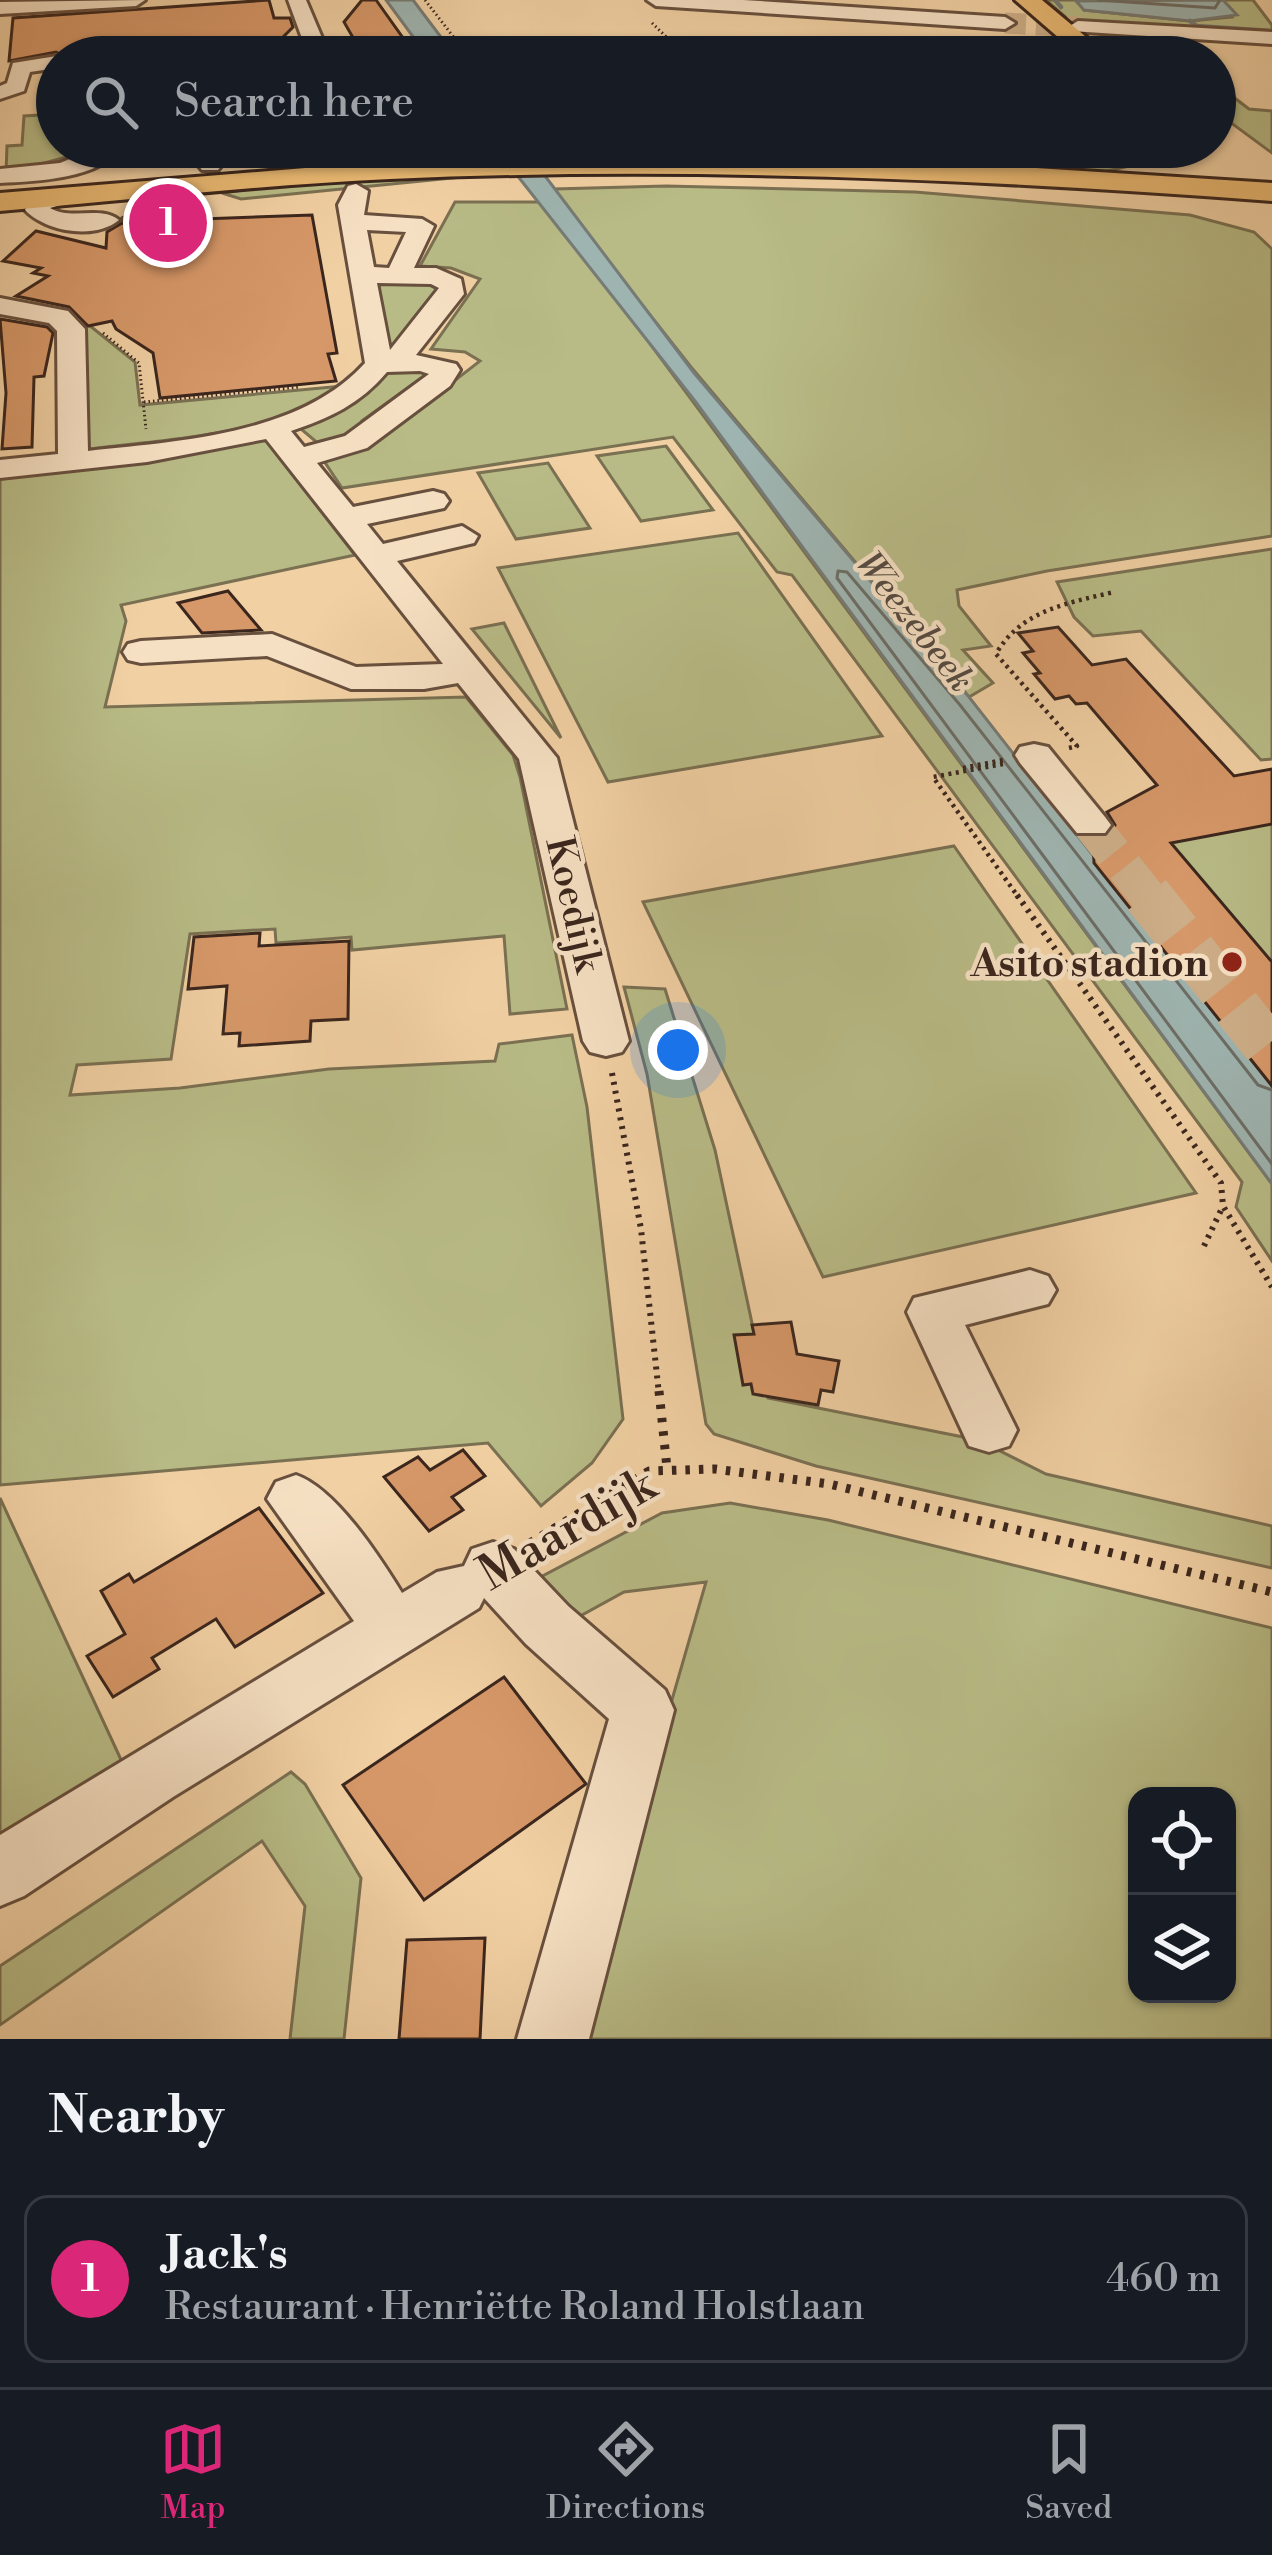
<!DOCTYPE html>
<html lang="en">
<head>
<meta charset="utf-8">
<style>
	body { margin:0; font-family:"Libre Bodoni",serif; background:#242831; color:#f1f3f6 }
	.controls { position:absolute; right:36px; bottom:36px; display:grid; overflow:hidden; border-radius:24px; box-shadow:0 3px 9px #0004 }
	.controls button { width:108px; height:108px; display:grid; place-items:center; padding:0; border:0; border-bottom:3px solid #363941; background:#171b24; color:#f1f3f6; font:60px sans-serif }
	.you { position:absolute; left:678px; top:1050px; width:42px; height:42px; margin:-30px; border:9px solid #fff; border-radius:50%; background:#1a73e8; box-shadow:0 0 0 18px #1a73e833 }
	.badge { display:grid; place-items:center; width:78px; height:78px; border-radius:50%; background:#db2777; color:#fff; font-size:39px; font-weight:700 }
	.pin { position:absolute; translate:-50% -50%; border:6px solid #fff; box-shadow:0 3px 12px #0006 }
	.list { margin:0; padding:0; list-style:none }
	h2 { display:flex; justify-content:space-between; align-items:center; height:156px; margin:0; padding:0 48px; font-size:51px }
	h2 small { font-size:39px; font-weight:400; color:#9ea1a6 }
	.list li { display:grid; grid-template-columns:78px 1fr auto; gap:36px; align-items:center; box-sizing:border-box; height:168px; margin:0 24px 24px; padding:0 24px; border:3px solid #363941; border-radius:24px }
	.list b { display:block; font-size:45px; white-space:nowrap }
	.list p { margin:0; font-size:39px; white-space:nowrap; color:#9ea1a6 }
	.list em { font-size:39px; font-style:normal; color:#9ea1a6 }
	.icon { flex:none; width:66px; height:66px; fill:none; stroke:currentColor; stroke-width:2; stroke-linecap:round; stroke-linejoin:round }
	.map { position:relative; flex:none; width:1272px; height:2039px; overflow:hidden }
	.search { position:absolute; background:#171b24; box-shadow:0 3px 9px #0004; left:36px; right:36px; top:36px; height:132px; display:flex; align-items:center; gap:30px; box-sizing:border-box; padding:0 42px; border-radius:66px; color:#9ea1a6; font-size:45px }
	.sheet { height:348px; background:#171b24 }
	nav { display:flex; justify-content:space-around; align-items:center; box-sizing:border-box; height:168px; border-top:3px solid #363941; background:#171b24; font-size:33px; color:#9ea1a6 }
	nav a { display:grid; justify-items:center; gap:6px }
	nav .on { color:#db2777 }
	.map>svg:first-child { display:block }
</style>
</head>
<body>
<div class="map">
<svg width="1272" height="2039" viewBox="0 0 1272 2039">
	<rect width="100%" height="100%" fill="#f1d0a3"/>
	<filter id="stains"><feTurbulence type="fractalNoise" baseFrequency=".00167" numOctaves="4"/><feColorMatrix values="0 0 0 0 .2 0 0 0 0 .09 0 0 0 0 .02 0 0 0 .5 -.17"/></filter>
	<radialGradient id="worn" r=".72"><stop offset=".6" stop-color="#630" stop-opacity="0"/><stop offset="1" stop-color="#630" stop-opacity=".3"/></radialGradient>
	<g fill="#b8bb86" stroke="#7a7052" stroke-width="3" fill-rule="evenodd">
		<polygon points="1046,0 1077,0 1084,10 1190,21 1232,17 1223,0 1253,0 1272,25 1272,33 1070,21"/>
		<polygon points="1215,83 1249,109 1272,111 1272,153 1215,111"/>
		<polygon points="57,114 57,147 105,147 6,173 7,146 22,145 24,116"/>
		<path d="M 1126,147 L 1151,150 L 1129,166 L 1099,173 L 581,162 L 589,151 C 724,152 859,151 993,158 C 1025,160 1106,175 1126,147 Z"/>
		<polygon points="472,176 241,199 222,193 306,181"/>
		<polygon points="666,186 915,192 1190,215 1254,232 1272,249 1272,536 1047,571 957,590 959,606 991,646 963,650 993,683 969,697 691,367 561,202 555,189"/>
		<polygon points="455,202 539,202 617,299 1272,1184 1272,1261 1236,1207 1242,1182 792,575 777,572 673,437 342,488 324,461 368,448 480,361 465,352 431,349 480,279 451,268 420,266"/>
		<polygon points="415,277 439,290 398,349 389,350 378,282"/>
		<path d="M 89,325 L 135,362 L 140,405 L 343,386 C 269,436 175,438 90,449 L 84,447 L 81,326 Z"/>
		<polygon points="434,367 436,381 420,379 363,420 376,425 350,443 320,445 301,429 368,393 386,368"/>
		<polygon points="265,439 355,555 121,605 126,621 105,707 466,697 513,755 520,777 567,1009 510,1014 504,936 352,950 351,937 276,943 275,929 190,934 171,1059 77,1065 70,1095 180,1088 329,1069 495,1061 499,1044 572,1035 587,1107 623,1419 592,1463 541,1506 488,1443 0,1485 0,477"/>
		<polygon points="666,446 713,510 641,521 597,456"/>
		<polygon points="548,463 590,528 516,539 478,473"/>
		<polygon points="738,533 882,736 608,782 498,568"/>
		<polygon points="1272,549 1272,759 1261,760 1141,631 1093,636 1074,617 1057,582"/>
		<polygon points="504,623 561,738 472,629"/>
		<polygon points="1272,780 1272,1063 1112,832"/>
		<polygon points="954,846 1196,1193 823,1277 643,902"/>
		<polygon points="624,987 665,989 715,1150 768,1398 978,1440 1046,1474 1272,1526 1272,1568 816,1466 714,1434 706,1424 647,1074"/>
		<polygon points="0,1498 123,1764 0,1841"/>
		<path d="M 730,1503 L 828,1520 L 1272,1628 L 1272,2039 L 574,2039 L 706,1582 L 624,1592 L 571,1621 L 535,1580 L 662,1513 ZM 1137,1796 L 1227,1796 L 1227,1994 L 1137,1994 Z"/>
		<polygon points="291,1772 305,1784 361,1878 344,2039 290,2039 305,1906 262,1841 0,2025 0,1966"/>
	</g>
	<g fill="#9eb4b0" stroke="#767b75" stroke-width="3">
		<polygon points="386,0 413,0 456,57 428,57"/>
		<polygon points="1223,0 1237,15 1190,21 1084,10 1076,1"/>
		<polygon points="503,147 522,147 536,164 694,373 969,697 1272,1084 1272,1184 695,401 509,165"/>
	</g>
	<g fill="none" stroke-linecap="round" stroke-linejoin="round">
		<g stroke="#6c6d66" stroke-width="3">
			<polyline points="1098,0 1215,8 1220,0"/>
			<polyline points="1272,1090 1258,1085 960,705 847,572 838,571 837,578 1272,1164"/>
		</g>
		<g stroke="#767b75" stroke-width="4.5">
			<polyline points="1055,0 1061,7"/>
			<polyline points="1190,21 1197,26 1272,31"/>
		</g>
	</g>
	<g fill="#d79869" stroke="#3b261d" stroke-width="3">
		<polygon points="269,0 274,18 290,18 293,27 282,38 139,46 125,57 66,57 56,52 9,61 13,18"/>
		<polygon points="362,0 376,0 413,52 363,55 344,22"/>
		<polygon points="312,215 337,353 328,354 336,381 160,398 153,353 116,329 112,321 88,326 69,307 16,296 48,276 33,273 41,268 3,261 36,231 106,248 107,232 122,223 146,230 174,220"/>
		<polygon points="0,319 47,327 53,333 44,376 34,377 32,447 2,449 6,393"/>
		<polygon points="228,591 261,630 202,633 178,603"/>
		<polygon points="1058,627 1092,665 1126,659 1234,776 1272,769 1272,824 1171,843 1272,962 1272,1086 1094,863 1093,838 1109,836 1115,825 1107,812 1157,785 1087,703 1076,704 1069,696 1055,699 1034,674 1040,673 1023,653 1033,651 1018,633"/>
		<polygon points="260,933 259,946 349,941 348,1019 311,1021 310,1041 239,1046 240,1033 223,1034 227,986 188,989 194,937"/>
		<polygon points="791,1322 797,1354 839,1361 833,1392 821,1390 818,1405 753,1394 751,1384 743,1385 734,1335 754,1334 752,1325"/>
		<polygon points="463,1450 485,1476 452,1497 463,1510 429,1531 384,1477 418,1457 430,1470"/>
		<polygon points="259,1508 323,1593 235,1647 216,1619 152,1658 159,1669 113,1697 87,1656 125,1634 101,1591 129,1574 134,1582"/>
		<polygon points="504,1677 586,1784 424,1900 343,1785"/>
		<polygon points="485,1938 480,2039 399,2039 407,1940"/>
	</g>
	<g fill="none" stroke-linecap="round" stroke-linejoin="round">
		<polyline stroke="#cdae88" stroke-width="21" stroke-dasharray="21 10" stroke-linecap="butt" points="1005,23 1078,27"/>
		<polyline stroke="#cdae88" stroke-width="36" stroke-dasharray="36 18" stroke-linecap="butt" points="1091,825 1149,898"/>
		<polyline stroke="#cdae88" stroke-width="48" stroke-dasharray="48 24" stroke-linecap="butt" points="1147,895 1272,1052"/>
		<g stroke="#68503e" stroke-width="6">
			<g id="minor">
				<polygon points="145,0 136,6 0,14 0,2"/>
				<polygon points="288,0 306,0 330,57 310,57 308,53 129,57 139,51 303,41"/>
				<polygon points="647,0 743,0 1005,17 1015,23 1005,29 656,6"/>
				<polygon points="1078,21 1272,32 1272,44 1071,31 1068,27"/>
				<polygon points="57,56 62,57 57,57 57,68 30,72 24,91 0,99 0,86 7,83 13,63"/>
				<path d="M 99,147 L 125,147 C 96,179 41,181 0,183 L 0,169 L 60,163 Z"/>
				<polygon points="213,147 236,147 218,170 202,170 198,165"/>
				<polygon points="332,147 355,147 376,172 372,177 356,177"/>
				<path d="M 356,184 L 368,191 L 364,215 L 422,219 L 434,226 L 414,268 L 436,268 L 461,279 L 464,294 L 416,355 L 456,364 L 460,370 L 450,386 L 367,448 L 317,463 L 353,507 L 433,491 L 444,494 L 449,501 L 444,508 L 367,524 L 383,544 L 462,526 L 478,536 L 474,543 L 397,561 L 557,758 L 629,1041 L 622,1052 L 606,1056 L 590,1052 L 583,1041 L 519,759 L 458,683 L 424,689 L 351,689 L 267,656 L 141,663 L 128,660 L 123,652 L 128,644 L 141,641 L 272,634 L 356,667 L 443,664 L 266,439 L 147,462 L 0,478 L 0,460 L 58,454 L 57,331 L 49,323 L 0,314 L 0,298 L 68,311 L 85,329 L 88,451 C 179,441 300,435 365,363 L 338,205 L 348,186 ZM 367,230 L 406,232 L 389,268 L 374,267 ZM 377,283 L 431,284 L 439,288 L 390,350 ZM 420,371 L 429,374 L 345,436 L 304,447 L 291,431 C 330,418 360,404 387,372 Z"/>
				<path d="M 63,190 L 71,192 L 71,202 L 50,208 C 72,221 100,205 119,220 C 95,240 46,232 25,210 L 31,198 Z"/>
				<path d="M 173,198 L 185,205 C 169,221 141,235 123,219 Z"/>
				<polygon points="1034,744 1048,747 1105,817 1111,825 1105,833 1077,833 1020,763 1015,755 1020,747"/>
				<polygon points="1030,1270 1048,1276 1056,1290 1048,1304 965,1325 1017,1430 1009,1446 989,1452 969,1446 907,1312 914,1298"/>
				<path d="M 296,1475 C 336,1489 379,1556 402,1593 L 437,1572 L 464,1566 L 472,1549 L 493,1542 L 514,1549 L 568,1606 L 665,1690 L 674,1710 L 589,2039 L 517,2039 L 609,1719 L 526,1644 L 484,1598 L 479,1608 L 173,1797 L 24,1896 L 0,1906 L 0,1835 L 354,1621 L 267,1499 L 276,1482 Z"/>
			</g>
		</g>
		<g stroke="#3b261d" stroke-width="6">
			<g id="major">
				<polygon points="1015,0 1042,0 1110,57 1081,57"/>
				<path d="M 721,157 L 942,162 L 1272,183 L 1272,201 C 979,179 684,166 390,179 C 260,185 130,200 0,211 L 0,193 L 390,161 Z"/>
			</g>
		</g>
		<g stroke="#3b261d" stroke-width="3" stroke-dasharray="1.5 3" stroke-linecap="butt">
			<polyline points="425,0 469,57"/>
			<polyline points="652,23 687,57"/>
			<polyline points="103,333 139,363 146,429"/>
			<polyline points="144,402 300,387"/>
		</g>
		<g stroke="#3b261d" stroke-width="4.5" stroke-dasharray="3 4.5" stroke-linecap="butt">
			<path d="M 1069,748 L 1077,746 L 996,654 C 1021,610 1068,603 1114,592"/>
			<polyline points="1003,764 933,777 1019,898"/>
			<polyline points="963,768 1003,760"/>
		</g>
		<g stroke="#3b261d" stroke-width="6" stroke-dasharray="3 6" stroke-linecap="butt">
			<polyline points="1017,895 1221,1183 1223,1206 1272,1287"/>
			<polyline points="612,1073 641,1229 659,1394"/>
			<polyline points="1204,1246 1223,1206"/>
		</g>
		<g stroke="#3b261d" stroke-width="9" stroke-dasharray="4.5 9" stroke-linecap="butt">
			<polyline points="659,1391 667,1468"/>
			<polyline points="530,1543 649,1471 715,1469 829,1484 1272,1592"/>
		</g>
		<use href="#minor" fill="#f6e0c3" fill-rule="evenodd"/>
		<use href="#major" fill="#e8b872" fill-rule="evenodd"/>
	</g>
	<circle fill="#8f2418" stroke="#f6e0c3" stroke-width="4.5" cx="1232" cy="962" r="12"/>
	<g text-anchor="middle" stroke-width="9" stroke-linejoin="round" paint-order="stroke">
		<g font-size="36" font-style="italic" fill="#544a42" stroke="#f6e0c3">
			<text transform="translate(916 621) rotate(52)" y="13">Weezebeek</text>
		</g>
		<g font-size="39" fill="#3b261d" stroke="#f6e0c3">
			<text transform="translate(575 904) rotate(77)" y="14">Koedijk</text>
		</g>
		<g font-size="39" font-weight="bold" fill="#3b261d" stroke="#f6e0c3" text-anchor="end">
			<text x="1208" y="976">Asito stadion</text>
		</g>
		<g font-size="48" fill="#3b261d" stroke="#f6e0c3">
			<text transform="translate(566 1528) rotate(-30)" y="17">Maardijk</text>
		</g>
	</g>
	<rect width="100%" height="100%" filter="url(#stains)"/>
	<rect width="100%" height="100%" fill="url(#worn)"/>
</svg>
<div class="controls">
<button><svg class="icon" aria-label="locate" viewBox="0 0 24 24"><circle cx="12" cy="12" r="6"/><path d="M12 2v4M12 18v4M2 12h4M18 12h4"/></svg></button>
<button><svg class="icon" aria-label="layers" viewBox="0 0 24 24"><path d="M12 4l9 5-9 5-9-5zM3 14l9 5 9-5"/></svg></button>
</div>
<div class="you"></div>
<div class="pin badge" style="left:168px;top:223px">1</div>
<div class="search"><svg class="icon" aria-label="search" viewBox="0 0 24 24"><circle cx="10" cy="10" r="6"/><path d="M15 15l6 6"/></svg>Search here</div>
</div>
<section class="sheet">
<h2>Nearby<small></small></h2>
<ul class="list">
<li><span class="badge">1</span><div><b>Jack's</b><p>Restaurant · Henriëtte Roland Holstlaan</p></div><em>460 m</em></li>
</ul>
</section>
<nav>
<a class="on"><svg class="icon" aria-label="map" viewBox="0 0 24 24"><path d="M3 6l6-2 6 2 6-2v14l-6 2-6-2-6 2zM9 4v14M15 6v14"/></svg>Map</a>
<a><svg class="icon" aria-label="directions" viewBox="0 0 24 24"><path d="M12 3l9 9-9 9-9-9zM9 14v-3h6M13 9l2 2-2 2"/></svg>Directions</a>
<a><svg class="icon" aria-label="saved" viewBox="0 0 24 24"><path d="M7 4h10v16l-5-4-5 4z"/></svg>Saved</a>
</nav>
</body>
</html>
